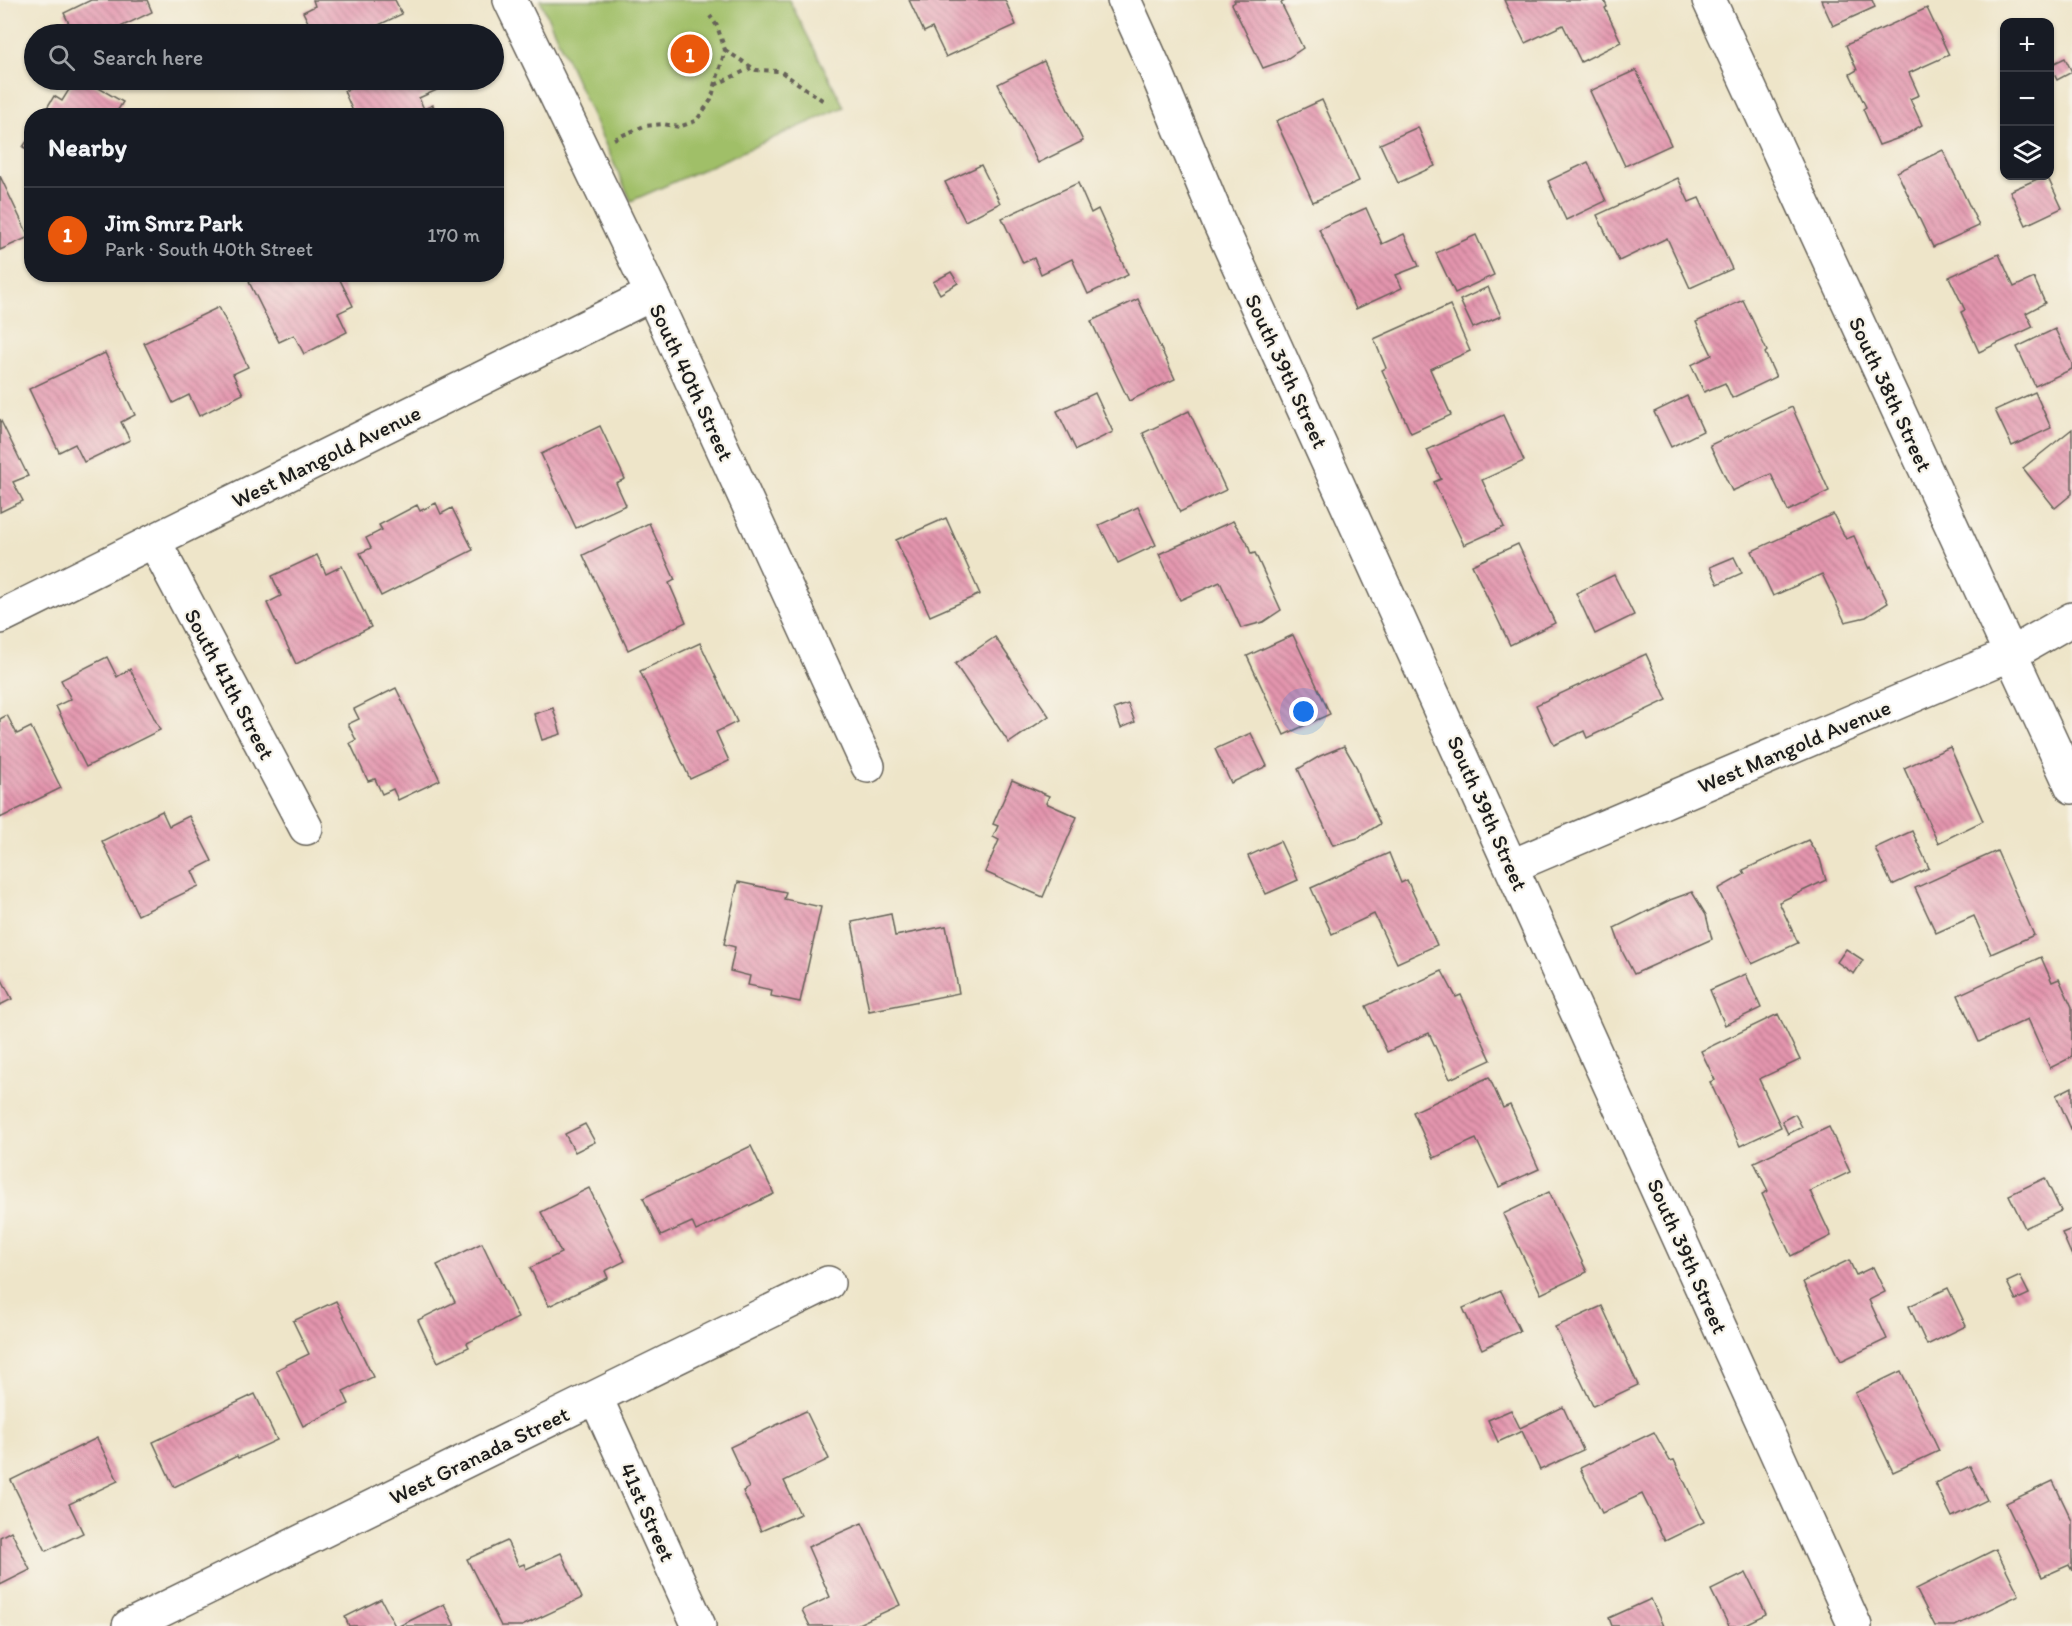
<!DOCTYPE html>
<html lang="en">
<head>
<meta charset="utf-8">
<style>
	body { margin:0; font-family:Itim,sans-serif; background:#20242c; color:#f1f3f6 }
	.controls { position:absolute; right:18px; top:18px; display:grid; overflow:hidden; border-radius:12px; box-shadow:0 2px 4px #0004 }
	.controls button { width:54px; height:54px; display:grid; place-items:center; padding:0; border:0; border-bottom:2px solid #363941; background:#171b24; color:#f1f3f6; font:30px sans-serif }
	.you { position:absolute; left:1304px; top:712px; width:21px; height:21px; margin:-15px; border:4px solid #fff; border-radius:50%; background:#1a73e8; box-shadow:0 0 0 9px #1a73e833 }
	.badge { display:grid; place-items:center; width:39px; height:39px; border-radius:50%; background:#ea580c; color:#fff; font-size:20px; font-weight:700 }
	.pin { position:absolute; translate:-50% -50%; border:3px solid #fff; box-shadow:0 2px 6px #0006 }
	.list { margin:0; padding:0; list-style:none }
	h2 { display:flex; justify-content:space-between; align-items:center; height:78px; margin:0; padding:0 24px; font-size:26px }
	h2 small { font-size:20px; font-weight:400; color:#9ea1a6 }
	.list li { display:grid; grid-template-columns:39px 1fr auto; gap:18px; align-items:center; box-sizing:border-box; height:96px; padding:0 24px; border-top:2px solid #363941 }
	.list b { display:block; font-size:22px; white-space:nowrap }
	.list p { margin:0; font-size:20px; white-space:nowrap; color:#9ea1a6 }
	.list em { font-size:20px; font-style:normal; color:#9ea1a6 }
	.icon { flex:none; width:33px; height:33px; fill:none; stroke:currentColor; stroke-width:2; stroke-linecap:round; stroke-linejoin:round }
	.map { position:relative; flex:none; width:2072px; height:1626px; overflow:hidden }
	.search { position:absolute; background:#171b24; box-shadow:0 2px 4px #0004; left:24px; top:24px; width:480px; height:66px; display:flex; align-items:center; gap:15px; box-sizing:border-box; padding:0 21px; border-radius:33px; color:#9ea1a6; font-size:22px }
	.panel { position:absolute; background:#171b24; box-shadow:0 2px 4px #0004; left:24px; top:108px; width:480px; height:174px; border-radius:24px }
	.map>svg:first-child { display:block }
</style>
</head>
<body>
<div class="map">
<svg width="2072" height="1626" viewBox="0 0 2072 1626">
	<defs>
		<pattern id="building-back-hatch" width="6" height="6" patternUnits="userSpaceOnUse" patternTransform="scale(1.5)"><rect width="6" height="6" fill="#e495ae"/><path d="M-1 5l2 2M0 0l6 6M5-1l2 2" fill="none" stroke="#b8798d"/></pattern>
	</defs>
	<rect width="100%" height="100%" fill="#f7f3e8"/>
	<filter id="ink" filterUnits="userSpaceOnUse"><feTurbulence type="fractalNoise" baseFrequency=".0167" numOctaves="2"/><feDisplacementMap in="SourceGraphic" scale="12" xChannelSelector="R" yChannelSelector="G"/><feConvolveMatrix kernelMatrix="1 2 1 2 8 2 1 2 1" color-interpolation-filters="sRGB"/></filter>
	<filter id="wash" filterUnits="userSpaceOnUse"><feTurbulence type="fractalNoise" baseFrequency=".008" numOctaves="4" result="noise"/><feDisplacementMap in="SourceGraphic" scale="24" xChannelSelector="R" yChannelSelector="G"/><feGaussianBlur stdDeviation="1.35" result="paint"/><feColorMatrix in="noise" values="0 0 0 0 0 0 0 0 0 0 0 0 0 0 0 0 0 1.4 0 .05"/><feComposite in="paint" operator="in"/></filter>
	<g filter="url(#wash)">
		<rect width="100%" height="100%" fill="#eee5c9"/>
		<polygon fill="#a0bf67" stroke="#5e6e42" stroke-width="1.5" points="540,0 789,0 844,107 631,201"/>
		<g id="blocks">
			<g fill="url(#building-back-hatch)">
				<polygon points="91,0 147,0 152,12 114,30 117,34 74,34 64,13"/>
				<polygon points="313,0 395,0 402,14 360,34 326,34 322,25 312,30 303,12 315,6"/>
				<polygon points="909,0 1005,0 1016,25 946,57 932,28 924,32"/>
				<polygon points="1234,0 1286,0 1281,3 1303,48 1285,60 1263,68 1232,4 1235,2"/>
				<polygon points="1504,0 1604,0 1607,7 1605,8 1621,42 1581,62 1563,25 1525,43"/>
				<polygon points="1821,0 1872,0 1875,7 1833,26"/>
				<polygon points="1927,8 1949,55 1909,73 1919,95 1910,99 1922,125 1902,137 1879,145 1863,109 1866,107 1850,74 1857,70 1846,45"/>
				<polygon points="2065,58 2072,72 2057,80 2050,65"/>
				<polygon points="1044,61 1083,141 1038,163 998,84"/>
				<polygon points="1636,70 1671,145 1625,166 1590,91"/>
				<polygon points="75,80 85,80 123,102 114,116 42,116 54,96 62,101"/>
				<polygon points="370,80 432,80 437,90 419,98 424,109 433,105 438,116 355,116 344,91"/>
				<polygon points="1322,100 1359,181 1313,202 1276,121"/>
				<polygon points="1418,127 1435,166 1398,183 1380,144"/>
				<polygon points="32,134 32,152 23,147"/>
				<polygon points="1943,150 1979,226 1933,247 1897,172"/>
				<polygon points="1588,162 1606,201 1566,220 1548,181"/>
				<polygon points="981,165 1000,203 965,221 945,182"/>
				<polygon points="0,176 29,237 0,250"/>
				<polygon points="2044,176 2047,176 2062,208 2026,225 2010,191"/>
				<polygon points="1678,178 1689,202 1699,198 1732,269 1690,288 1667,238 1619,261 1597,215"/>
				<polygon points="1078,183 1091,213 1098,209 1128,275 1088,294 1072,259 1041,274 1034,258 1023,263 1002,218"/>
				<polygon points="1366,208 1382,244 1404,234 1419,266 1396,275 1402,288 1356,309 1319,229"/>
				<polygon points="496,219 502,230 496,233"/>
				<polygon points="1476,235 1494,275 1455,293 1436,253"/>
				<polygon points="1999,254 2014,287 2034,278 2045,303 2026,313 2033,327 1979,352 1961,312 1965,310 1949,277"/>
				<polygon points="951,272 958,283 940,294 933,282"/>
				<polygon points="266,274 337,274 353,306 338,313 347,332 304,354 294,335 279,342 249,282"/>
				<polygon points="1488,287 1501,316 1473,328 1460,300"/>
				<polygon points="1138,299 1175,379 1129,401 1091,321"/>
				<polygon points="1743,300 1767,351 1765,353 1776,377 1732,398 1725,383 1704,392 1691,365 1712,355 1696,322"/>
				<polygon points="1450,305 1470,351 1430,369 1451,415 1411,433 1382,370 1386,368 1374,339"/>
				<polygon points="219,307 248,367 233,374 243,394 199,416 189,395 173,403 144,343"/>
				<polygon points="2055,329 2072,364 2072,369 2035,386 2017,347"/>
				<polygon points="105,353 135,415 121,422 130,440 84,462 75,444 59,452 29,389"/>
				<polygon points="2035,392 2051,428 2012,446 1995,410"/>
				<polygon points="1095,393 1113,432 1076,450 1057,411"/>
				<polygon points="1687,396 1703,431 1671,447 1654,412"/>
				<polygon points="1792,407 1829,491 1788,511 1771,474 1732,491 1710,445"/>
				<polygon points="1189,411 1226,490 1180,512 1143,433"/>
				<polygon points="1503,415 1524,461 1482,480 1504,527 1464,545 1434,482 1441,479 1427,450"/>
				<polygon points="0,419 28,476 13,482 23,501 0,512"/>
				<polygon points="600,426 625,479 616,483 626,505 576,528 541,454"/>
				<polygon points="2072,429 2072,494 2055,508 2023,468"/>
				<polygon points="436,503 441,514 452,508 473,550 381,596 360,553 371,548 366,538 382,530 379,525 417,505 420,511"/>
				<polygon points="1138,507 1156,545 1118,563 1099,525"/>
				<polygon points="1833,514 1846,539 1854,536 1869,569 1871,567 1888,603 1866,617 1845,622 1822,574 1773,596 1752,551"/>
				<polygon points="946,518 980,594 930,616 896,540"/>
				<polygon points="1233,521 1247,542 1251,554 1255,553 1281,610 1263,622 1241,628 1220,582 1180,600 1159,554"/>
				<polygon points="649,523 675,580 669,583 686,622 628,650 583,555"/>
				<polygon points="1518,544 1555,623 1510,645 1472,565"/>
				<polygon points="317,555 326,574 342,566 371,627 296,664 267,603 281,596 272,576"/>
				<polygon points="1734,557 1742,573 1718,584 1710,567"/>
				<polygon points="1614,575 1634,615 1595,634 1576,593"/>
				<polygon points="1293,635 1330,714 1284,735 1247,656"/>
				<polygon points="995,637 1049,716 1009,743 955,664"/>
				<polygon points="700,643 737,722 716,732 729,761 690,779 640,671"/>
				<polygon points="1646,654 1667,700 1587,738 1584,731 1554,745 1536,705"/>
				<polygon points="107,657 117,677 130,669 160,730 86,767 56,706 71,699 61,680"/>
				<polygon points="396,688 440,780 398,800 393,789 382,794 375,779 368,781 350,743 356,740 348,724 359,719 354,709"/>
				<polygon points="1128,704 1135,722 1121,728 1114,709"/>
				<polygon points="553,708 561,734 542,740 534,714"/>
				<polygon points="7,715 17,734 31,727 61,788 0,818 0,719"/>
				<polygon points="1251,733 1267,766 1231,783 1215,749"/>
				<polygon points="1344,746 1357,768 1362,785 1380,824 1358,838 1333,845 1298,769 1320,756"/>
				<polygon points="1950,747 1983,821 1938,843 1904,768"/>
				<polygon points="1012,780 1049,796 1046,803 1077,817 1043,897 985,872 999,840 993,837 998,826 993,824"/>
				<polygon points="162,811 169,826 189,816 212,861 192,871 199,886 138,915 102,841"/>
				<polygon points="1912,831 1929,868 1892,885 1875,848"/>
				<polygon points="1808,840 1820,859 1826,880 1779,902 1798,943 1752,964 1718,889 1745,874 1743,870"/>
				<polygon points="1280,841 1298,880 1266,894 1248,856"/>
				<polygon points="1997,851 2034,935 1991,954 1974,916 1936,933 1915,888"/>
				<polygon points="1389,853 1401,883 1407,880 1437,945 1397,963 1374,914 1332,934 1311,888"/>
				<polygon points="738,882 786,892 784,899 821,907 800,1002 771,996 772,990 748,985 750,976 730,971 735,947 724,944"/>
				<polygon points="1692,892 1706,915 1712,939 1634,974 1623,953 1614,928 1670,900"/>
				<polygon points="891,914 895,936 946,926 959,993 869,1011 852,922"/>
				<polygon points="1846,949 1863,960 1854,974 1837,962"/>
				<polygon points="2041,957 2052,982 2059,979 2072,1007 2072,1057 2050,1068 2028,1019 1979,1042 1958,995"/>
				<polygon points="1442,971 1456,997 1461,995 1491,1060 1450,1079 1429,1033 1387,1052 1366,1006"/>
				<polygon points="1746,974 1761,1008 1725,1025 1710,990"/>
				<polygon points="0,976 12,999 0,1005"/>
				<polygon points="1778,1014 1800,1060 1759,1079 1781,1127 1740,1146 1710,1082 1715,1080 1701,1051"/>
				<polygon points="1489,1077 1503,1108 1510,1105 1539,1169 1499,1187 1476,1139 1434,1158 1413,1112"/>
				<polygon points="2072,1087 2072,1131 2056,1095"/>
				<polygon points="1795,1114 1802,1127 1788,1134 1782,1121"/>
				<polygon points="585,1124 595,1142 575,1152 565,1134"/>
				<polygon points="1829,1127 1850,1172 1810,1191 1831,1236 1791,1256 1762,1194 1768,1191 1754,1162"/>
				<polygon points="751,1146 774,1194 696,1231 692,1222 661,1236 643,1198"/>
				<polygon points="2045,1178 2061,1211 2025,1228 2009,1195"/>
				<polygon points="589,1188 625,1261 605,1271 608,1278 549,1306 530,1268 561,1253 541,1212"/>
				<polygon points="1549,1192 1587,1272 1541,1294 1503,1214"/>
				<polygon points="2072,1229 2072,1256 2062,1233"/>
				<polygon points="482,1243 518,1318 467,1343 469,1347 438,1362 418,1320 455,1302 437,1265"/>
				<polygon points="1849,1260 1856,1275 1873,1267 1885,1292 1869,1300 1887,1339 1841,1361 1803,1282"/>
				<polygon points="2020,1276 2029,1294 2016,1300 2007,1282"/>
				<polygon points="1948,1288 1966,1326 1927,1345 1909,1306"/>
				<polygon points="1501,1291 1520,1331 1482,1349 1463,1308"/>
				<polygon points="336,1301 373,1377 343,1391 349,1404 303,1426 276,1370 309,1354 293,1321"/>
				<polygon points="1602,1306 1638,1385 1593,1406 1555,1327"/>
				<polygon points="1901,1371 1939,1451 1893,1472 1855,1393"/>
				<polygon points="255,1394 277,1440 238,1458 237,1456 174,1487 153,1442"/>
				<polygon points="1563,1407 1583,1450 1540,1470 1522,1431 1498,1442 1488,1420 1511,1410 1520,1428"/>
				<polygon points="806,1411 829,1459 784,1481 800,1514 761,1531 743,1491 749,1488 730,1447"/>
				<polygon points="1654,1432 1670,1461 1674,1460 1704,1522 1665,1541 1642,1494 1602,1513 1580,1468"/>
				<polygon points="97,1438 118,1481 69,1504 83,1533 46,1551 11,1480"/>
				<polygon points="1970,1466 1987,1500 1952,1517 1935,1483"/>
				<polygon points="2053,1481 2072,1521 2072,1571 2069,1565 2042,1577 2006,1503"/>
				<polygon points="862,1523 900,1605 854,1626 810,1626 802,1610 830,1597 808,1547"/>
				<polygon points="11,1531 30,1570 0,1585 0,1537"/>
				<polygon points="507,1541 519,1566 524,1564 526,1569 561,1553 582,1598 522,1626 501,1626 467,1559"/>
				<polygon points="1996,1549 2019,1595 1955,1626 1935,1626 1916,1589"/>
				<polygon points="1746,1573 1766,1614 1741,1626 1729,1626 1711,1590"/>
				<polygon points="381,1599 395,1626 349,1626 345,1617"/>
				<polygon points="1651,1599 1663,1626 1612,1626 1609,1618"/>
				<polygon points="444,1604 455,1626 399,1626"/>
			</g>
		</g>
	</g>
	<g filter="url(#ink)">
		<use href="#blocks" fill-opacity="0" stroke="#666259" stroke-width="1.5"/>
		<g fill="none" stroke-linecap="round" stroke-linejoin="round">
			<g stroke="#666259" stroke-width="36">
				<g id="street">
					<polyline points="510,0 652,294 868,766"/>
					<polyline points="1124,0 1156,71 1218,220 1855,1626"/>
					<polyline points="1709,0 2072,787"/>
					<polyline points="154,541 306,828"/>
					<polyline points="0,617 652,294"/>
					<polyline points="1512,866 2011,654 2072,619"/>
					<polyline points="596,1398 699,1626"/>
					<polyline points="129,1626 828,1283"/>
				</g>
			</g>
			<g stroke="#666259" stroke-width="4" stroke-dasharray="4.5 4.5" stroke-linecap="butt">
				<polyline points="725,50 756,70 780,71 825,102"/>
				<polyline points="715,85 751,68"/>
				<polyline points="614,139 644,126 663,124 679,127 696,121 711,100 725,50 717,26 710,16"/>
			</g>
			<use href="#street" stroke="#fff" stroke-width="33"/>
		</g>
	</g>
	<g text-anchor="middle" stroke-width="4.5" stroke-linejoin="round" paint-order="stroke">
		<g font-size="22" fill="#1c1c1c" stroke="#f7f3e8">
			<text transform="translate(1287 371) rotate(65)" y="8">South 39th Street</text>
			<text transform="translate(692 382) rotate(65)" y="8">South 40th Street</text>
			<text transform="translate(1891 394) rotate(65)" y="8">South 38th Street</text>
			<text transform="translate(326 456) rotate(-26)" y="8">West Mangold Avenue</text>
			<text transform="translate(230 684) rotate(62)" y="8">South 41th Street</text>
			<text transform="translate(1794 746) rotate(-23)" y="8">West Mangold Avenue</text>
			<text transform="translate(1488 813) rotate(66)" y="8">South 39th Street</text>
			<text transform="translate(1688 1256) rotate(66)" y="8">South 39th Street</text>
			<text transform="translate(479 1455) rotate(-26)" y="8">West Granada Street</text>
			<text transform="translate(648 1512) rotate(66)" y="8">41st Street</text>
		</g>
	</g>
</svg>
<div class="controls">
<button>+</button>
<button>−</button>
<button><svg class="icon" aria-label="layers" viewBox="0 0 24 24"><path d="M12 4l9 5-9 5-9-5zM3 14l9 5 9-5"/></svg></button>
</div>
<div class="you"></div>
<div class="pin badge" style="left:690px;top:54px">1</div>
<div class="search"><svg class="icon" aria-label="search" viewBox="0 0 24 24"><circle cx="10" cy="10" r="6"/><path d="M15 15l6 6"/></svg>Search here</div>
<section class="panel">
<h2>Nearby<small></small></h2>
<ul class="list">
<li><span class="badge">1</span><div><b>Jim Smrz Park</b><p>Park · South 40th Street</p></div><em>170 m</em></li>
</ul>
</section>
</div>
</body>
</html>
